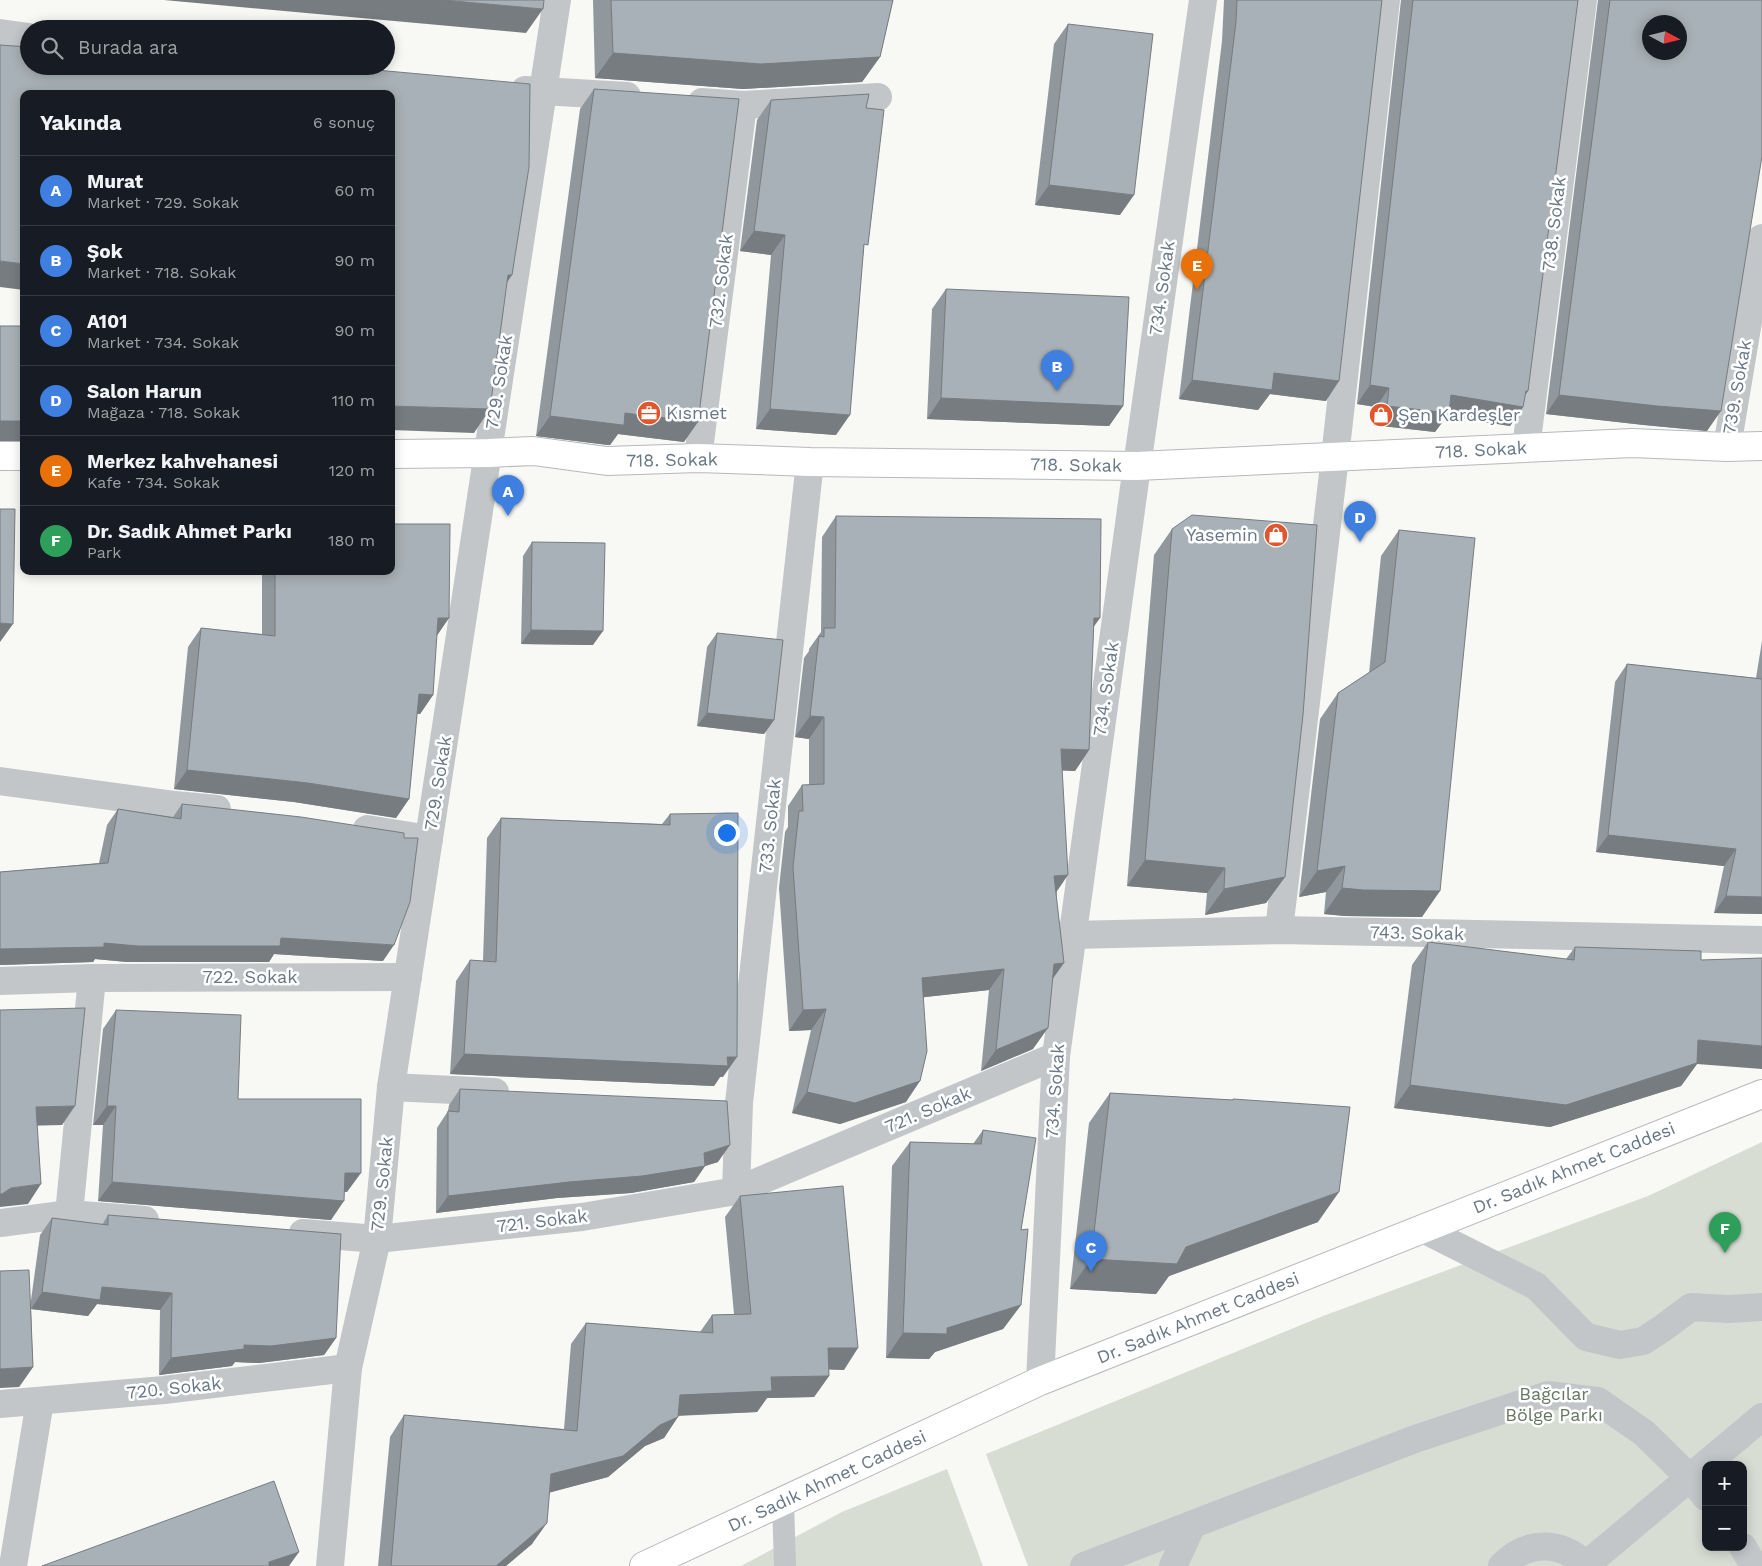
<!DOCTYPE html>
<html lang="tr">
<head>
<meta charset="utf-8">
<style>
	body { margin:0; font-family:"Work Sans",sans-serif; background:#20242c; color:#f1f3f6 }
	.controls { position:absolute; right:15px; bottom:15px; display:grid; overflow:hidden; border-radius:10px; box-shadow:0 2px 12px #0003 }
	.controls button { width:45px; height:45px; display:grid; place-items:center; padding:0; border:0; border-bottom:1px solid #363941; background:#171b24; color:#f1f3f6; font:25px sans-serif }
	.compass { position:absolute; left:1642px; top:15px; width:45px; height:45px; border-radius:50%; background:#171b24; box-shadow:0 2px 12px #0003; rotate:97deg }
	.you { position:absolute; left:726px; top:832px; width:18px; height:18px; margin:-12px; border:4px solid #fff; border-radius:50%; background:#1a73e8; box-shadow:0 0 0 8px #1a73e833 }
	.badge { display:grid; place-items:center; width:32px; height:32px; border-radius:50%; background:#8c9099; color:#fff; font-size:16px; font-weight:700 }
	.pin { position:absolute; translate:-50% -41px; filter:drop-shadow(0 1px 2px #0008) }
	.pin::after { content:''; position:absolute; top:26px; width:18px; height:15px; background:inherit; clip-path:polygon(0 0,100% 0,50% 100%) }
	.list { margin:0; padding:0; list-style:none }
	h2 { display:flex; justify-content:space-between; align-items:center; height:65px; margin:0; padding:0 20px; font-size:21px }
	h2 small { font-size:16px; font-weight:400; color:#9ea1a6 }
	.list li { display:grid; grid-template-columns:32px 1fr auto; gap:15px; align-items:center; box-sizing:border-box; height:70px; padding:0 20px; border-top:1px solid #363941 }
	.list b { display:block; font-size:19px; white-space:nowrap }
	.list p { margin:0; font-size:16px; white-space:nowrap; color:#9ea1a6 }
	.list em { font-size:16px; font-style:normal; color:#9ea1a6 }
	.icon { flex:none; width:28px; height:28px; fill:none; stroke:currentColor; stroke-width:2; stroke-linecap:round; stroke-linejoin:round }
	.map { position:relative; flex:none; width:1762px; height:1566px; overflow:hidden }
	.search { position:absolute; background:#171b24; box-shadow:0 2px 12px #0003; left:20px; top:20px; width:375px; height:55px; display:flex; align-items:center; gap:12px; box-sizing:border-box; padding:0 18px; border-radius:28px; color:#9ea1a6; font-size:19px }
	.panel { position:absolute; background:#171b24; box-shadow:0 2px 12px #0003; left:20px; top:90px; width:375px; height:485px; border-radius:10px }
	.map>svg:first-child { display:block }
</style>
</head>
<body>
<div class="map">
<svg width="1762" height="1566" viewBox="0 0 1762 1566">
	<rect width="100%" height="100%" fill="#f8f8f5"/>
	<g fill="#d8ddd4" fill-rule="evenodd">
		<path d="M 1762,1142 L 1762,1566 L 1028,1566 L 986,1454 L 1323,1316 L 1648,1196 ZM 1706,1465 L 1743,1465 L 1743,1547 L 1706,1547 Z"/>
		<polygon points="947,1469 983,1566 741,1566 842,1512"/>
	</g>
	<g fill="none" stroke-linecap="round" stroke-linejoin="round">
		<g stroke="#b4b9be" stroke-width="30">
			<g id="secondary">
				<polyline points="391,454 488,453 533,451 607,461 698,458 810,462 1137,466 1632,443 1727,447 1762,446"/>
				<polyline points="0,456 24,456"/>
				<polyline points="644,1566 1040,1381 1762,1094"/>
			</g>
		</g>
		<polyline stroke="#c2c6c9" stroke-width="22" points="783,1502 785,1566"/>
		<g stroke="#c2c6c9" stroke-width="28">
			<polyline points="0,33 29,37"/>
			<polyline points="525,90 627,96"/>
			<polyline points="702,102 743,105 878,97"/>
			<polyline points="1727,447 1762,238"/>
			<polyline points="1526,448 1583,0"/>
			<polyline points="698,458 743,105"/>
			<polyline points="0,781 175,805 217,809"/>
			<polyline points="367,829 429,839"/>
			<polyline points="1279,930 1335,457 1386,0"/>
			<polyline points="1072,935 1279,930 1762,940"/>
			<polyline points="0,981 92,978 408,977"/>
			<polyline points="391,1087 495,1092"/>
			<polyline points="736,1191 739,1103 810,462"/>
			<polyline points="69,1214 92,978"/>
			<polyline points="0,1223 69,1214 145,1220"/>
			<polyline points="1423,1229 1536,1286 1586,1337 1620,1345 1643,1341 1663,1328 1691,1307 1729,1309 1762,1307"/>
			<polyline points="303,1233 377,1239 582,1217 736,1191 1056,1056"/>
			<polyline points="1040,1381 1056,1056 1137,466 1203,0"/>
			<polyline points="0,1404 164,1390 348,1368"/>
			<polyline points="1743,1547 1754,1566"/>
			<polyline points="1586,1565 1762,1417"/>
			<polyline points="13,1566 40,1401"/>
			<polyline points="330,1566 348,1368 377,1239 391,1087 557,0"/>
			<polyline points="1084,1566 1415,1439 1548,1395 1598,1401 1644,1433 1690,1478 1706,1497"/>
			<polyline points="1173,1566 1192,1525"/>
			<path d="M 1502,1566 C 1527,1540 1561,1540 1587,1566"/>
		</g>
		<use href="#secondary" stroke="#fff" stroke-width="28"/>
	</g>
	<g fill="#90989d">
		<polygon points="593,0 893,0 880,57 862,82 743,89 595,78"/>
		<polygon points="1224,0 1382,0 1326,401 1270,394 1258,410 1179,399 1222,41"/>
		<polygon points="1401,0 1578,0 1523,407 1510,426 1447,416 1435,432 1373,425 1376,407 1357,404"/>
		<polygon points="1598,0 1762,0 1707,431 1644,425 1546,414"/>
		<polygon points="1068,24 1120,215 1035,205 1054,44"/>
		<polygon points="594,89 684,442 618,434 610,445 608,445 536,436 580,109"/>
		<polygon points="771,100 866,108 864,250 836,435 756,429 771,255 740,251 757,120"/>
		<polygon points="946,289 1123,406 1109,426 927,419 932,309"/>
		<polygon points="836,516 1093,627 1089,750 1075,771 1062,770 1053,979 1033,1049 981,1071 989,990 924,997 906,1102 840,1124 792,1113 811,1030 789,1031 779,888 785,832 788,827 788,806 802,785 809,785 809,739 795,737 804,658 809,651 809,649 821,632 822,537"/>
		<polygon points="1172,529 1285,877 1266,903 1205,915 1207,893 1127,886 1154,555"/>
		<polygon points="1399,530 1422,917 1345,916 1324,914 1326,892 1299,897 1320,719 1338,693 1369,673 1381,556"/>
		<polygon points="532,542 593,645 521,644 523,556"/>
		<polygon points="262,571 391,571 449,618 436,636 433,695 420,714 417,714 409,799 396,818 294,802 174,789 188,647 201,628 262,634"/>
		<polygon points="717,633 774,720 764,734 697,726 707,647"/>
		<polygon points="1762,641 1762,914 1714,913 1724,866 1596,852 1615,682 1627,664 1756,678"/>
		<polygon points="182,804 383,961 274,954 269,962 127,962 95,959 93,962 0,965 0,872 99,863 107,825 118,809 173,817"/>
		<polygon points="670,814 723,1077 720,1077 714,1086 450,1074 456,981 470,960 483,961 487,838 501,818 662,824"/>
		<polygon points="1428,942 1566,959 1575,947 1697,1064 1681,1086 1550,1127 1394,1108 1412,965"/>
		<polygon points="116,1010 238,1099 347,1192 344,1192 331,1220 98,1201 103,1125 93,1125 103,1029"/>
		<polygon points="460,1089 718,1162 705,1166 694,1182 631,1193 557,1198 436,1213 437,1128 448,1111 449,1105"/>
		<polygon points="1110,1093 1232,1100 1233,1099 1318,1222 1169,1276 1156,1294 1070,1289 1089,1123"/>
		<polygon points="983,1130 1021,1230 1021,1305 1003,1329 935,1352 929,1359 886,1358 892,1166 910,1142 973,1144"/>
		<polygon points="740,1196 844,1370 829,1369 829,1376 814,1397 767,1398 757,1412 678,1416 664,1438 645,1446 608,1477 550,1492 532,1544 506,1566 378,1566 390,1437 404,1415 564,1429 571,1344 586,1323 700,1332 712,1315 734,1314 725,1217"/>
		<polygon points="108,1215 336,1338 324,1355 259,1363 235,1362 232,1366 159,1375 160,1310 97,1304 88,1316 31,1309 33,1367 19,1387 40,1235 52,1218 102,1225"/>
	</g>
	<g fill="#767c80">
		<polygon points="164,0 443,0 543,9 526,33"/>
		<polygon points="613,53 880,57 862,82 743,89 595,78"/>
		<polygon points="1049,185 1134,195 1120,215 1035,205"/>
		<polygon points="754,231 785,235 771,255 740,251"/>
		<polygon points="0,261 24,264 24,290 0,287"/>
		<polygon points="508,275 512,275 496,299"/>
		<polygon points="1274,373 1339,381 1326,401 1270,394 1258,410 1179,399 1192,380"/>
		<polygon points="1370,385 1389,388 1376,407 1357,404"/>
		<polygon points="1526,391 1528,391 1518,406 1523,407 1510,426 1447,416 1435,432 1373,425 1387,406 1451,395"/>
		<polygon points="1559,395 1721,411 1707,431 1644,425 1546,414"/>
		<polygon points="941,398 1123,406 1109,426 927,419"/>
		<polygon points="391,406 490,409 474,433 391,430"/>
		<polygon points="770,409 850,415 836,435 756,429"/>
		<polygon points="625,413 698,422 684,442 618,434 610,445 608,445 536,436 550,416"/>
		<rect x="0" y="421" width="24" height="20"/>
		<polygon points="438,618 449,618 436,637"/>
		<polygon points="1094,618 1100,618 1085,639"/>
		<polygon points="0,623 13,624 0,642"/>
		<polygon points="531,630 603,631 593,645 521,644"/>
		<polygon points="419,694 433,695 420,714 406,713"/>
		<polygon points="707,713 774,720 764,734 697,726"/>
		<polygon points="810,716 824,717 809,739 795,737"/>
		<polygon points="1061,749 1089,750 1075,771 1046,770"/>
		<polygon points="187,770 308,783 409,799 396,818 294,802 174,789"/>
		<polygon points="1608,835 1736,849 1724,866 1596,852"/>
		<polygon points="1145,860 1225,868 1207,893 1127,886"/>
		<polygon points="1345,866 1326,892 1299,897 1317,871"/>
		<polygon points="1068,875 1053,897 1054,876"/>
		<polygon points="1285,877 1266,903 1205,915 1224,889"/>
		<polygon points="1342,888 1440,891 1422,917 1345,916 1324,914"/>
		<polygon points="1726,896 1762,897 1762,914 1714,913"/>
		<polygon points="281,938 394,945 383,961 274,954 269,962 127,962 95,959 93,962 0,965 0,949 104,943"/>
		<polygon points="1064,963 1049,984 1054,964"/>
		<polygon points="1004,969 989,990 908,999 922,978"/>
		<polygon points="826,1009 811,1030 789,1031 803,1010"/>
		<polygon points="1048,1028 1033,1049 981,1071 996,1050"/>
		<polygon points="1698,1040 1762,1046 1762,1069 1697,1064 1681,1086 1550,1127 1394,1108 1410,1085"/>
		<polygon points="464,1054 727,1057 737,1057 723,1077 720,1077 714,1086 450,1074"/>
		<polygon points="920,1081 906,1102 840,1124 792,1113 807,1092"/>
		<polygon points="75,1106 62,1125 22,1126 36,1107"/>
		<polygon points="107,1106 116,1106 103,1125 93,1125"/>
		<polygon points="730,1145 718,1162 705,1166 694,1182 631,1193 557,1198 436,1213 448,1196 704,1153"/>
		<polygon points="345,1173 361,1173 347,1192 332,1192"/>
		<polygon points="112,1182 344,1201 331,1220 98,1201"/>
		<polygon points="41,1184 28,1204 0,1207 0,1194 11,1188"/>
		<polygon points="1339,1192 1318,1222 1169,1276 1156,1294 1070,1289 1091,1259 1186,1247"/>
		<polygon points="102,1287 172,1293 160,1310 97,1304 88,1316 31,1309 42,1292"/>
		<polygon points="1021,1305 1003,1329 935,1352 929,1359 886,1358 903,1333 947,1328"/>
		<polygon points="336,1338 324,1355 259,1363 235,1362 232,1366 159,1375 171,1358 244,1345"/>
		<polygon points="828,1348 858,1348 844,1370 814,1369"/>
		<polygon points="33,1367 19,1387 0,1388 0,1369"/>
		<polygon points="829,1376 814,1397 767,1398 757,1412 665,1416 680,1395 771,1377"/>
		<polygon points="678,1417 664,1438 645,1446 608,1477 537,1496 551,1474"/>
		<polygon points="547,1523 532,1544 506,1566 496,1566"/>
		<polygon points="299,1552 289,1566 267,1566 269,1562"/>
	</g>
	<g fill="#a8b1b7" stroke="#767c80" fill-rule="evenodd">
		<polygon points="443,0 544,0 543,9"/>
		<polygon points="611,0 893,0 880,57 761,64 613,53"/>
		<polygon points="1237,0 1382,0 1339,381 1274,373 1272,390 1192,380 1236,22"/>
		<polygon points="1413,0 1578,0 1528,391 1526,391 1523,407 1451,395 1449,413 1387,406 1389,388 1370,385"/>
		<path d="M 1610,0 L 1762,0 L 1762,156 L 1721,411 L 1657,406 L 1559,395 ZM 1650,22 L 1680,22 L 1680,52 L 1650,52 Z"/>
		<polygon points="1068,24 1153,34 1134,195 1049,185"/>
		<polygon points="0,45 29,47 29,66 332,66 530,84 529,167 512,275 508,275 490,409 391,406 391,94 24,94 24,264 0,261"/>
		<polygon points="594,89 739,99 698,422 625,413 624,425 622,425 550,416"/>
		<polygon points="869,94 866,108 884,110 868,245 864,244 850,415 770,409 785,235 754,231 771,100"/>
		<polygon points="946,289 1129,297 1123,406 941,398"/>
		<rect x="0" y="326" width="24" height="95"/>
		<polygon points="0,509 15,509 13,624 0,623"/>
		<polygon points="1192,515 1317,525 1303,715 1285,877 1224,889 1225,868 1145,860 1172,529"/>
		<polygon points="836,516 1101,519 1100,618 1094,618 1089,750 1061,749 1068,875 1054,876 1064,963 1054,964 1048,1028 996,1050 1004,969 922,978 927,1051 920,1081 855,1103 807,1092 826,1009 803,1010 793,867 799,811 803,811 802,785 824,784 824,717 810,716 819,636 824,637 824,628 835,628"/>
		<polygon points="391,524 450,524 449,618 438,618 433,695 419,694 409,799 308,783 187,770 201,628 275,636 275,571 391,571"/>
		<polygon points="1399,530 1475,538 1440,891 1363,890 1342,888 1345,866 1317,871 1338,693 1385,662"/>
		<polygon points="532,542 605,543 603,631 531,630"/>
		<polygon points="717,633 783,640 774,720 707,713"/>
		<polygon points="1627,664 1762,679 1762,897 1726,896 1736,849 1608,835"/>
		<polygon points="182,804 301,817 404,833 404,838 418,838 410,902 394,945 281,938 280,946 138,946 104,943 104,947 0,949 0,872 108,863 118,809 181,819"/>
		<polygon points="738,813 737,1057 727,1057 728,1066 464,1054 470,960 496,962 501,818 670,825 670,814"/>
		<polygon points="1428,942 1574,960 1575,947 1701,951 1701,960 1762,958 1762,1046 1698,1040 1697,1063 1566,1105 1410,1085"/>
		<polygon points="85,1008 75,1106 36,1107 41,1184 11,1188 2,1194 0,1194 0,1010"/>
		<polygon points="116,1010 241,1015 238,1099 361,1099 361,1173 345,1173 344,1201 112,1182 116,1106 107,1106"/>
		<polygon points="460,1089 727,1101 730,1145 704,1153 705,1166 642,1176 569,1182 448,1196 448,1111 459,1112"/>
		<polygon points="1110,1093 1233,1100 1233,1099 1350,1107 1339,1192 1186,1247 1177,1264 1091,1259"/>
		<polygon points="983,1130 1036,1138 1021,1230 1028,1229 1021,1305 947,1328 947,1334 903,1333 910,1142 981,1144"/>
		<polygon points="843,1186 858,1348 828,1348 829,1376 771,1377 772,1391 680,1395 678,1417 660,1425 623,1456 551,1474 547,1523 496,1566 391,1566 404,1415 577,1431 586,1323 713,1333 712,1315 751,1314 740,1196"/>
		<polygon points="108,1215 341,1234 336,1338 271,1346 244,1345 244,1349 171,1358 172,1293 102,1287 100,1300 42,1292 52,1218 108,1225"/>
		<polygon points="29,1270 33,1367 0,1369 0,1271"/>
		<polygon points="274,1481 299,1552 269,1562 269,1566 42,1566"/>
	</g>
	<defs>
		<g id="office-disc" transform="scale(1.25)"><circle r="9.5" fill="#df572e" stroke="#fff"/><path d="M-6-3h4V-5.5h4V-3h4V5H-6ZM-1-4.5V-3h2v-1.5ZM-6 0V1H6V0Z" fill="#fff"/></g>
		<g id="shop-disc" transform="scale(1.25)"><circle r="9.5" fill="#df572e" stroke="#fff"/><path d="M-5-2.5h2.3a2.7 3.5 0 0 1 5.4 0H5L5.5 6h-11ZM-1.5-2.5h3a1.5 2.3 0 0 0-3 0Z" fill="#fff"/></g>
	</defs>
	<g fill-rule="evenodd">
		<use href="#office-disc" x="649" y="413"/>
		<use href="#shop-disc" x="1381" y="415"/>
		<use href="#shop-disc" x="1276" y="535"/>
	</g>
	<g text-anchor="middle" stroke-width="5" stroke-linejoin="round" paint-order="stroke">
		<g font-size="18" fill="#687886" stroke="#fff">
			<text transform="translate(1554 224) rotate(-83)" y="6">738. Sokak</text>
			<text transform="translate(721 281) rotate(-83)" y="6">732. Sokak</text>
			<text transform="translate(1162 288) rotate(-82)" y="6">734. Sokak</text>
			<text transform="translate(499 382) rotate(-81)" y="6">729. Sokak</text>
			<text transform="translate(1737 387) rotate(-80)" y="6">739. Sokak</text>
			<text transform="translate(1481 450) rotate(-3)" y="6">718. Sokak</text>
			<text transform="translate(672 460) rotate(-1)" y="6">718. Sokak</text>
			<text transform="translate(1076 465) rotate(1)" y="6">718. Sokak</text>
			<text transform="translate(1106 689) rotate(-82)" y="6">734. Sokak</text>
			<text transform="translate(438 783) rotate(-81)" y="6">729. Sokak</text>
			<text transform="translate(770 826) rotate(-84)" y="6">733. Sokak</text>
			<text transform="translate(1417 933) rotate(1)" y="6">743. Sokak</text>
			<text x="250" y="983">722. Sokak</text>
			<text transform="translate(1055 1091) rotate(-86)" y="6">734. Sokak</text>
			<text transform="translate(928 1110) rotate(-23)" y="6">721. Sokak</text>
			<text transform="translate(1574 1168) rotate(-22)" y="6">Dr. Sadık Ahmet Caddesi</text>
			<text transform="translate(382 1184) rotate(-84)" y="6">729. Sokak</text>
			<text transform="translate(542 1221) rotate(-7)" y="6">721. Sokak</text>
			<text transform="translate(1198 1318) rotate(-22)" y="6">Dr. Sadık Ahmet Caddesi</text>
			<text transform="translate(174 1388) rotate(-6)" y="6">720. Sokak</text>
			<text transform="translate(827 1481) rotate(-25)" y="6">Dr. Sadık Ahmet Caddesi</text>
		</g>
		<g font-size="18" fill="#687886" stroke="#fff" text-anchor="start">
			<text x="666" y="419">Kısmet</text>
			<text x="1398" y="421">Şen Kardeşler</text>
			<text x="1258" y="541" text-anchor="end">Yasemin</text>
		</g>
		<g font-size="18" fill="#667862" stroke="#fff">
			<text x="1554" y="1400">Bağcılar<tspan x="1554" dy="21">Bölge Parkı</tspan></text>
		</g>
	</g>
</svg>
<div class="controls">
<button>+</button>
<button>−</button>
</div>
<svg class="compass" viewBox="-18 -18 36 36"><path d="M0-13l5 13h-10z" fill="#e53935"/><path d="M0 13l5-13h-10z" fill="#9ea1a6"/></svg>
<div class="you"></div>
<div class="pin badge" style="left:508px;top:516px;background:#3f7fe0">A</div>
<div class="pin badge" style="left:1057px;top:391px;background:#3f7fe0">B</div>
<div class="pin badge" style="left:1091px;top:1272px;background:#3f7fe0">C</div>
<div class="pin badge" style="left:1360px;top:542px;background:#3f7fe0">D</div>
<div class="pin badge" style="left:1197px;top:290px;background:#e8710a">E</div>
<div class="pin badge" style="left:1725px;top:1253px;background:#2e9e5b">F</div>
<div class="search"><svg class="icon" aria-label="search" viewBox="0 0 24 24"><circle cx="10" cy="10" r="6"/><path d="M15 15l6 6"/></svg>Burada ara</div>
<section class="panel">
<h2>Yakında<small>6 sonuç</small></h2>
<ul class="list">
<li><span class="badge" style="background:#3f7fe0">A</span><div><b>Murat</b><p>Market · 729. Sokak</p></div><em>60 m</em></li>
<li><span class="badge" style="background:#3f7fe0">B</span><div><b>Şok</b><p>Market · 718. Sokak</p></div><em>90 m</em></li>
<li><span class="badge" style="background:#3f7fe0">C</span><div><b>A101</b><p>Market · 734. Sokak</p></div><em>90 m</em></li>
<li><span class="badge" style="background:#3f7fe0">D</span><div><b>Salon Harun</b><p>Mağaza · 718. Sokak</p></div><em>110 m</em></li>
<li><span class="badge" style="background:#e8710a">E</span><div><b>Merkez kahvehanesi</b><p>Kafe · 734. Sokak</p></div><em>120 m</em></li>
<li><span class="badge" style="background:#2e9e5b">F</span><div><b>Dr. Sadık Ahmet Parkı</b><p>Park</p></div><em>180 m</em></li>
</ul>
</section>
</div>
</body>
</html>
